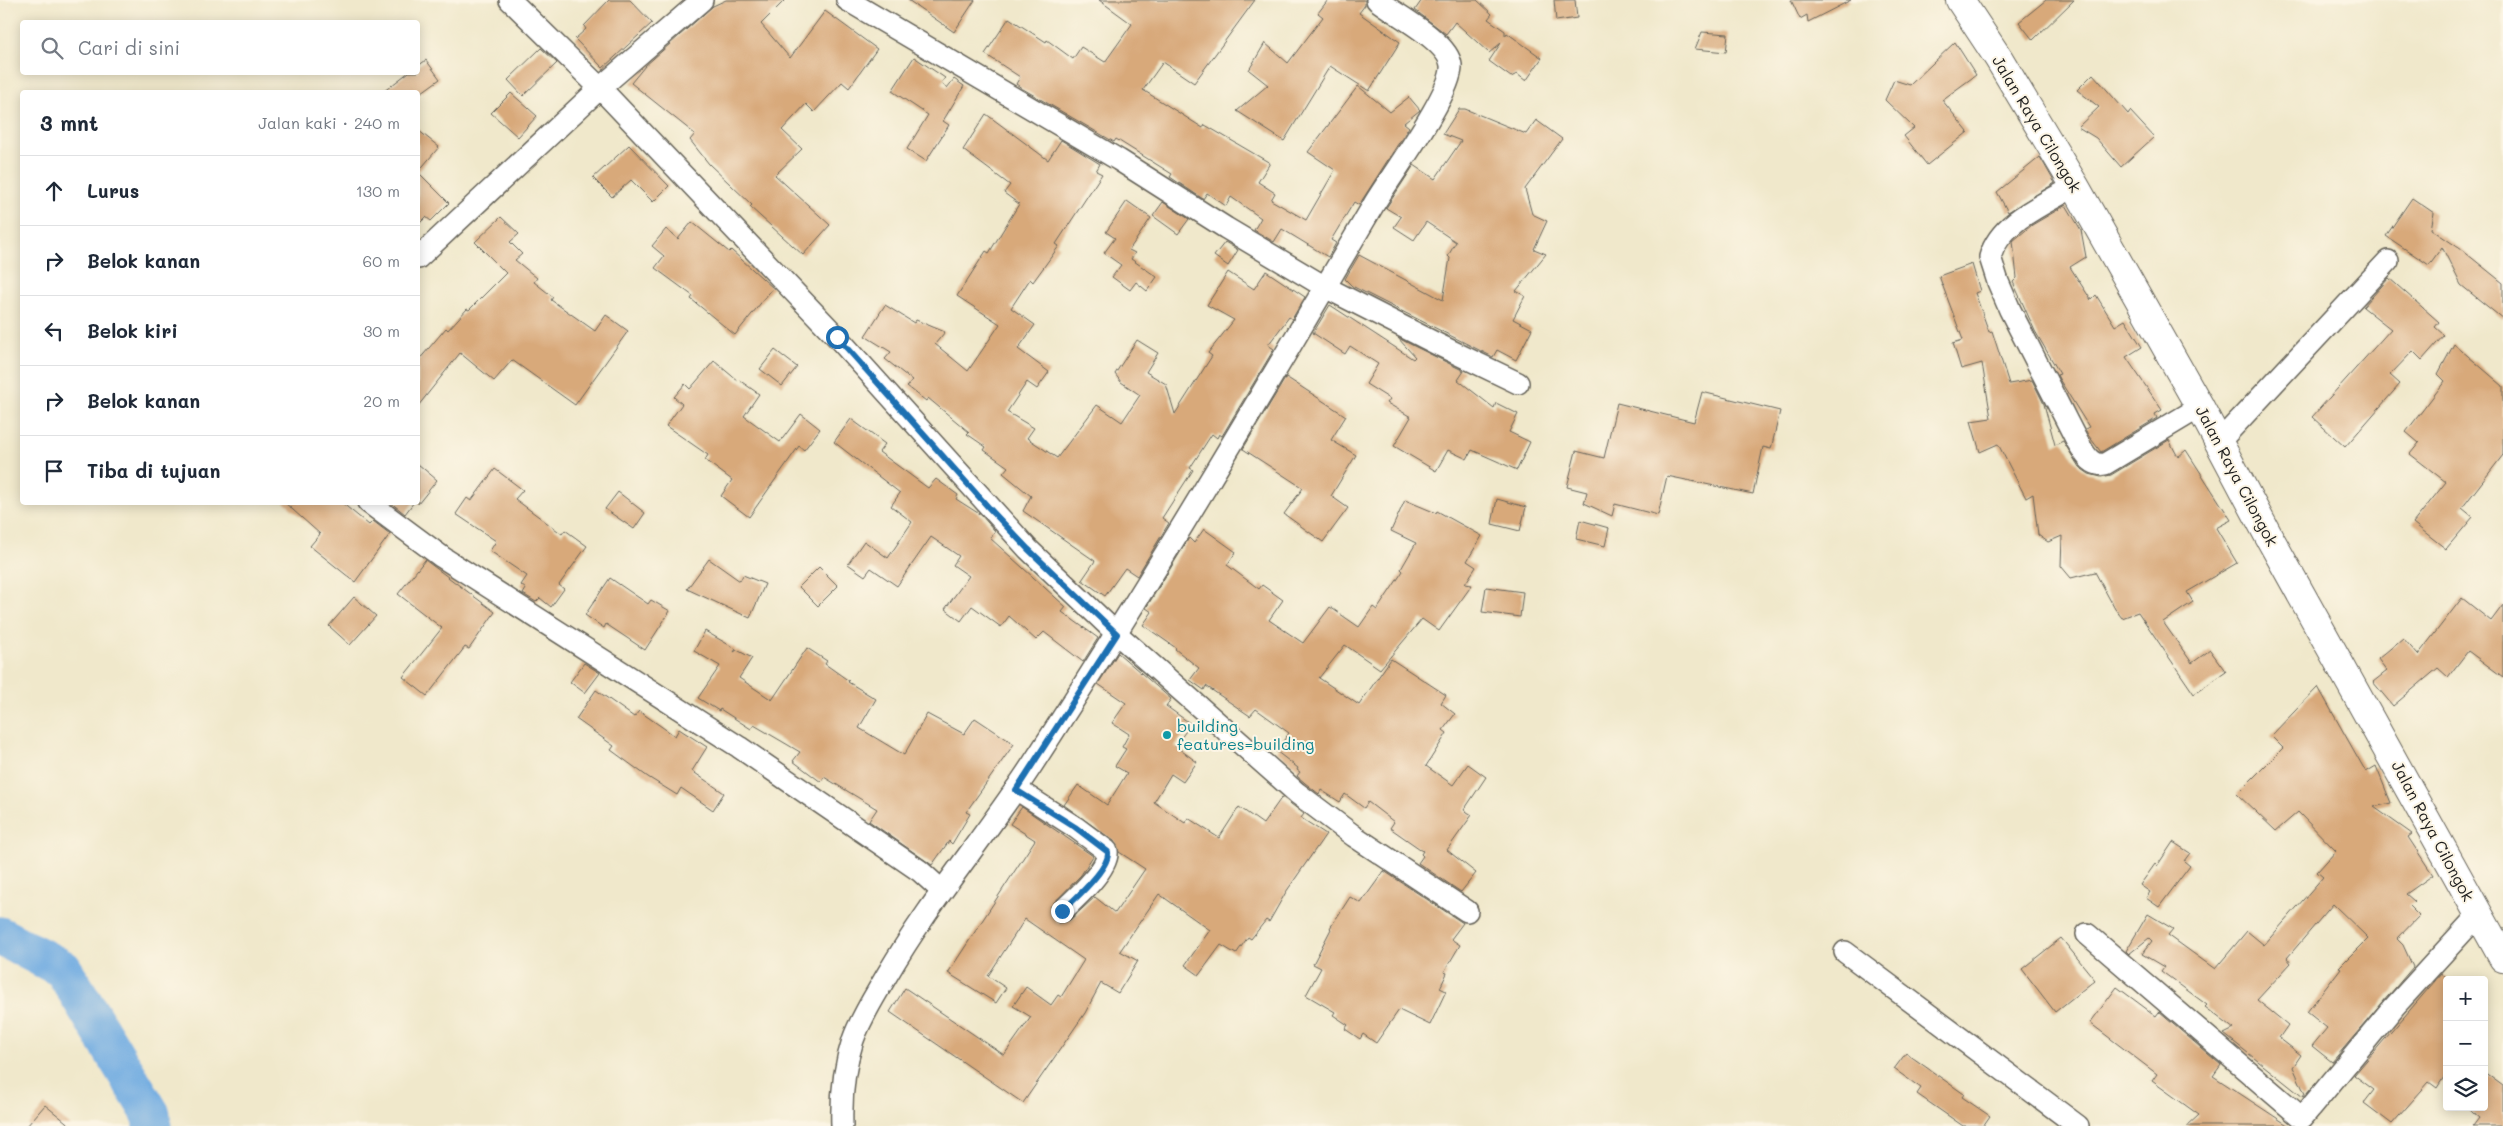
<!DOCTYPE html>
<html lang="id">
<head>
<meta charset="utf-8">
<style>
	body { margin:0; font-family:Mali,sans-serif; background:#f6f6f7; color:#1f2937 }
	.controls { position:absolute; right:15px; bottom:15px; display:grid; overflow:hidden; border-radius:5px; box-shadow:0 2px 12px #0003 }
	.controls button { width:45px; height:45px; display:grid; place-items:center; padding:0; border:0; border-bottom:1px solid #e0e1e3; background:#fff; color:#1f2937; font:25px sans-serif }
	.stop { position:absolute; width:15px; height:15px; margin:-11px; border:4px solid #1f6fb2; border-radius:50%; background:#fff }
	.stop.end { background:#1f6fb2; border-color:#fff; box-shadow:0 1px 5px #0008 }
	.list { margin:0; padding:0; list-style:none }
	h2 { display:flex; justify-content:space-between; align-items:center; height:65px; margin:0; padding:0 20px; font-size:21px }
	h2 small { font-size:16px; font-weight:400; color:#747a83 }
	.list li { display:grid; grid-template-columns:32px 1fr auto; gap:15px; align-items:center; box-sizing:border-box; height:70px; padding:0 20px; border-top:1px solid #e0e1e3 }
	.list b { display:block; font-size:19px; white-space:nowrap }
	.list em { font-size:16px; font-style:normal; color:#747a83 }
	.icon { flex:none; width:28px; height:28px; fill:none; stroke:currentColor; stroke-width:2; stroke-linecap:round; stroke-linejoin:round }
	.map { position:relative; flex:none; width:2503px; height:1126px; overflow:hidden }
	.search { position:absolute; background:#fff; box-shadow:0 2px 12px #0003; left:20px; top:20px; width:400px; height:55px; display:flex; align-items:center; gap:12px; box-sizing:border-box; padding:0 18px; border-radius:5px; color:#747a83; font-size:19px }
	.panel { position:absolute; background:#fff; box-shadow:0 2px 12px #0003; left:20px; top:90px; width:400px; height:415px; border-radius:5px }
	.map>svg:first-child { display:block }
</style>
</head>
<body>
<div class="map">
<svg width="2503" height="1126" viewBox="0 0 2503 1126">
	<rect width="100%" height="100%" fill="#fcf5e5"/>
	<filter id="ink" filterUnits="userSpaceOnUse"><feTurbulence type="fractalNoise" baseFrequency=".02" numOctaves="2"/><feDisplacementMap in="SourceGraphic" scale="10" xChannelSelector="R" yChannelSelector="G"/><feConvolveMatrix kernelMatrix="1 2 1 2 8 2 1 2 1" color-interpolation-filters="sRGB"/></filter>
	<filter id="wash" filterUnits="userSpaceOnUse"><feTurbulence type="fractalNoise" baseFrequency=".0096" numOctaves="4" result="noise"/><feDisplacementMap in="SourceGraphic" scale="20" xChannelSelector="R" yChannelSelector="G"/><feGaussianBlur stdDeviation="1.12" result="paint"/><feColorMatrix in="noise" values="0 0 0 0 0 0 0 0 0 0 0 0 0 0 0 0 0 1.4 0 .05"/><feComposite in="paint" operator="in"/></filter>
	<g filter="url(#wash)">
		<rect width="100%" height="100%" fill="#f0e8cb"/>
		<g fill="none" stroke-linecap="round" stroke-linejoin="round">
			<polyline stroke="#70abe1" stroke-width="39" points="0,936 63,969 151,1114 152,1126"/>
		</g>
		<g id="blocks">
			<g fill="#d8a97a">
				<polygon points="609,0 630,0 652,23 603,68 575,39 586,29 584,26"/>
				<polygon points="726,0 785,0 761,24 790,58 825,11 877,49 849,88 842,82 814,112 806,104 782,130 802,149 775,175 830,225 803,255 750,207 752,205 709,164 690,140 695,134 631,83 645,66 713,6"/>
				<polygon points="908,0 975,0 954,32"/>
				<polygon points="1099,0 1255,0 1194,83 1163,62 1143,90 1203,128 1205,125 1270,163 1258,182 1275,193 1271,200 1306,220 1335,170 1308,152 1358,86 1390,112 1409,97 1420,110 1404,123 1409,127 1359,205 1354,202 1331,240 1336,243 1328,257 1282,229 1274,242 1254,230 1261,218 1231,197 1226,206 1207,193 1203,199 1170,177 1172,174 1116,139 1114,142 1023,89 1016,84 1020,77 985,54 1009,18 1046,42 1047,40 1073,59 1081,47 1105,62 1132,24"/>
				<polygon points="1328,0 1365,0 1365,5 1359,13 1400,42 1369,91 1330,66 1284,141 1237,111 1268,85 1249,70 1265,43 1288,63 1323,17 1318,13"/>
				<polygon points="1422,0 1477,0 1492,14 1488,19 1505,31 1505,36 1507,33 1542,58 1526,81 1517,74 1511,77 1489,61 1501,43 1489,53 1455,22 1446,34 1415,10"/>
				<polygon points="1554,0 1575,0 1577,18 1556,21"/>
				<polygon points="1791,0 1851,0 1808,22 1807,15 1800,19"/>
				<polygon points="2046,0 2074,0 2033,40 2019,22"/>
				<polygon points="1702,32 1728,34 1726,52 1695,49"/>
				<polygon points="1955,42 1976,75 1942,100 1968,132 1927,165 1904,136 1914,128 1885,100 1894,80 1910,85"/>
				<polygon points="541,48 557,63 523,96 508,80"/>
				<polygon points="914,57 945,78 941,83 947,88 954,79 964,86 943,121 949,125 926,161 907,149 928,115 892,91"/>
				<polygon points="426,60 440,79 422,92 383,92 409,72 418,72 418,66"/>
				<polygon points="2093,74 2128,114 2130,111 2154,137 2121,167 2096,138 2078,127 2099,107 2077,90"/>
				<polygon points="511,93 537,116 518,137 491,113"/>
				<polygon points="1459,109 1465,109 1526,134 1536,120 1562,139 1525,189 1532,214 1547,221 1534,249 1546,254 1516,291 1525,296 1513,319 1532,329 1516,360 1497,350 1493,357 1352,286 1345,279 1359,255 1443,300 1450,258 1448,256 1456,242 1426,222 1414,240 1394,227 1401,217 1386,208 1414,165 1435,179 1461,141 1443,134"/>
				<polygon points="986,114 1048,160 1061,140 1100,164 1096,171 1102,174 1056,244 1059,246 1033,282 1030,279 1011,308 1035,325 1018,349 1049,372 1037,389 1027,382 1007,412 1034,428 1027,438 1057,458 1097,405 1122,422 1140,395 1121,382 1115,374 1137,340 1158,353 1146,372 1166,384 1175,414 1212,356 1208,353 1234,320 1207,305 1228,272 1254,289 1266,271 1305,297 1292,319 1289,317 1268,345 1274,349 1222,436 1219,434 1217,438 1212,434 1190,468 1193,470 1162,518 1169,523 1137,576 1125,568 1105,596 1082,580 1095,561 1023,511 1031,496 1003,473 1008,467 984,450 986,447 967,434 969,432 928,398 926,401 907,386 912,380 885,359 891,352 865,336 885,305 914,323 916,320 945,332 935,344 968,371 1000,324 957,296 986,251 989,253 1019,204 1004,193 1010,185 963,150"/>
				<polygon points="418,130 439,147 418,172 449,203 431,221 426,217 418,225"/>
				<polygon points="629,145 669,186 653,202 631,180 612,197 593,178"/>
				<polygon points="2040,157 2055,183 2008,212 1997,192"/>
				<polygon points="2412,198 2434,213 2431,229 2462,250 2503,283 2503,319 2461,285 2442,247 2429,265 2386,236"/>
				<polygon points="1127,201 1151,218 1129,250 1135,253 1131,259 1157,277 1147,291 1136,282 1130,290 1112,277 1121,265 1104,253 1115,238 1106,232"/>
				<polygon points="1163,202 1189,219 1178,234 1153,216"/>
				<polygon points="2066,205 2081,230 2086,257 2070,267 2091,300 2096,295 2115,326 2125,320 2142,347 2126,357 2162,410 2155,414 2157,418 2101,452 2088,435 2085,429 2089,427 2059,379 2057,375 2060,374 2035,331 2013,282 2017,278 2013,241 2032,225"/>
				<polygon points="501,217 519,234 510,242 522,254 515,260 537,278 534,282 553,297 551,300 595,331 606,315 628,331 575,405 512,360 494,381 460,353 418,406 418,361 446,328 448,330 467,309 469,310 506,273 475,242"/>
				<polygon points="692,222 729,252 731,250 773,288 735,335 691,299 693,296 655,268 664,256 652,246 666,229 678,239"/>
				<polygon points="1225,242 1238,250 1228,266 1214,256"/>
				<polygon points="1972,264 1980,291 1975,293 1989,332 1992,331 2009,384 2032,380 2044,404 2055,445 2063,441 2079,467 2089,474 2101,477 2111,475 2169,440 2178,457 2186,450 2231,520 2216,528 2237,563 2187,592 2193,602 2163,622 2192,663 2210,650 2226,672 2194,694 2138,612 2122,618 2115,609 2095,572 2071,578 2061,566 2062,536 2048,542 2038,535 2033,494 2026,498 1998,444 1980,452 1971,421 1991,418 1982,363 1961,369 1953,343 1963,340 1939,276"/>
				<polygon points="2389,278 2439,322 2435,327 2444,335 2422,360 2413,351 2390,375 2400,384 2345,447 2312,417 2391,329 2363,307"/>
				<polygon points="1330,305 1413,359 1415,357 1398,338 1464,371 1458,380 1494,408 1496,403 1518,414 1509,432 1530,442 1517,470 1472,450 1467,459 1448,450 1436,471 1394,446 1411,417 1387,403 1390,399 1366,384 1378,364 1350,346 1345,354 1313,333"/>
				<polygon points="2454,344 2503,386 2503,455 2462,508 2473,517 2446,549 2413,523 2446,482 2410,454 2419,443 2406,432 2445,381 2438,374"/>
				<polygon points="775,350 797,367 782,386 760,369"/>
				<polygon points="714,361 738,381 739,380 759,394 744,416 780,442 801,414 820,429 804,450 799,446 749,517 721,496 732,480 705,460 708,455 666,426 682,404 674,397 685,384 690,389"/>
				<polygon points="1286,377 1346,416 1331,440 1356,455 1331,496 1348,508 1323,542 1284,514 1303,488 1243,449"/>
				<polygon points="1702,392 1780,411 1771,449 1763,447 1753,494 1667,476 1658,515 1615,504 1612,516 1584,503 1587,492 1567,487 1576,451 1604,458 1617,403 1694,422"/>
				<polygon points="851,419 885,444 879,452 928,488 936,479 958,495 956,499 981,515 995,531 990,538 1066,607 1062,612 1098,638 1083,662 1044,632 1036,640 1009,616 1001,627 972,606 961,621 945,609 969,576 953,565 959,556 931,537 897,586 871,568 865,576 848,564 864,541 888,558 912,522 891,506 900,493 834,442"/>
				<polygon points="418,464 437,480 418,504"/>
				<polygon points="495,469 523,490 515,499 562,534 565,530 587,546 559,585 564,589 551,607 540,598 536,602 523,594 526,589 521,585 527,576 490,551 496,541 456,514 467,498 471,501"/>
				<polygon points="618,492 645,513 634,529 605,509"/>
				<polygon points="1497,499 1526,507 1520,531 1492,524"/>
				<polygon points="1405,500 1436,513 1437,511 1482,536 1467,561 1476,567 1465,584 1472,585 1439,631 1422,619 1380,669 1345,645 1319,678 1359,705 1391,659 1446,695 1441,703 1455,714 1443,730 1447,733 1426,766 1453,785 1468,764 1486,777 1464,810 1472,815 1447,850 1476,873 1461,892 1418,863 1423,856 1421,854 1423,851 1390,828 1394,822 1368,802 1364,808 1345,794 1340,802 1321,790 1319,794 1305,783 1297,776 1300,772 1297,770 1298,768 1276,751 1289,733 1256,709 1250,716 1206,686 1204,690 1190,680 1199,668 1175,649 1176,648 1143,625 1152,612 1146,608 1189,538 1194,543 1204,529 1236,552 1227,565 1259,589 1262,585 1283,600 1269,620 1303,643 1330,607 1359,627 1373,607 1377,610 1403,571 1401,569 1416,543 1391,531"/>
				<polygon points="284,502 341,502 369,525 373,521 390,534 355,582 310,546 320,534"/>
				<polygon points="390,502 414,502 405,514"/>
				<polygon points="1580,520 1609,528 1605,546 1576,539"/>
				<polygon points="709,559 740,581 743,575 765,584 750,618 687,589"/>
				<polygon points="425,560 495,612 469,649 465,647 427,696 403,677 442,628 398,594"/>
				<polygon points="819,567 838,586 818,606 799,587"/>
				<polygon points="610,578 648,604 651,600 670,611 645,650 606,624 604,628 585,615"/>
				<polygon points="1486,587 1523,592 1520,617 1482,612"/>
				<polygon points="354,597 376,616 350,645 329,626"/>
				<polygon points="2462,598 2491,621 2503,605 2503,677 2468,651 2448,677 2438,668 2393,706 2373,682 2387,671 2378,659 2403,638 2418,655"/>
				<polygon points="705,631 736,649 734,652 737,650 752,658 739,678 772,700 807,648 827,661 825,664 849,681 848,682 876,699 859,728 904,755 927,714 964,734 975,718 1014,744 966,812 970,814 952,844 949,841 932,865 869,821 877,809 824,777 821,782 793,761 800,752 754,725 751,729 720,709 719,711 698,698 720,666 694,651"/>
				<polygon points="1118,653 1171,699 1166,706 1191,724 1175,746 1197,762 1183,782 1171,774 1154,802 1185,823 1188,818 1219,838 1239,807 1263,824 1282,797 1304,814 1301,818 1326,834 1286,892 1269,922 1266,920 1251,939 1248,937 1236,954 1221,945 1199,975 1185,965 1210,930 1159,894 1120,951 1138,961 1118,993 1101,983 1085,1013 1023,1103 890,1012 905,988 1004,1055 1031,1017 1013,1006 1026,987 1051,1005 1058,995 1061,997 1084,960 1025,919 988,976 1006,988 996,1003 948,973 1035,840 1010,824 1022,807 1093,856 1081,875 1050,907 1050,914 1058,923 1070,920 1095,897 1115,913 1145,869 1119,852 1114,841 1064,805 1078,785 1107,805 1127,773 1115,766 1126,749 1122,747 1129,734 1112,723 1126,703 1098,684"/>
				<polygon points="584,663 600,673 585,693 570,682"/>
				<polygon points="2318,687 2366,772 2376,766 2391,803 2374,807 2412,834 2408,837 2433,875 2406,894 2414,901 2409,906 2419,916 2397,939 2403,945 2413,967 2332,1062 2312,1046 2327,1028 2307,1012 2341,968 2339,967 2368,938 2333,904 2287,958 2291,963 2257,1000 2288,1025 2279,1038 2301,1055 2293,1067 2305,1094 2303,1097 2224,1034 2234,1029 2205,1007 2207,1005 2161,971 2164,967 2142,954 2152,941 2149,938 2129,954 2126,951 2148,914 2173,929 2168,935 2215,969 2247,931 2264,945 2323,877 2317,872 2336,851 2298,812 2276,831 2237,794 2283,748 2271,736"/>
				<polygon points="596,690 634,717 639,711 675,736 679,729 707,747 692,771 724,793 713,810 681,788 677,795 648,777 611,750 614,746 576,719"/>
				<polygon points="2173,842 2190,853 2184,861 2190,866 2159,907 2146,898 2150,892 2140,885 2155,864 2157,866"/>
				<polygon points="1384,871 1463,923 1451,939 1460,945 1444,972 1447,973 1440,988 1446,991 1430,1025 1399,1010 1376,1043 1363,1034 1360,1039 1345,1029 1348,1025 1333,1015 1335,1012 1306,995 1321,968 1313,964 1331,929 1330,928 1350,897 1361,903"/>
				<polygon points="2061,938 2095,980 2055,1012 2022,969"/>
				<polygon points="2441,974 2447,978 2447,1072 2437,1088 2429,1082 2392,1124 2364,1103 2374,1090 2354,1075"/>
				<polygon points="2117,987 2156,1016 2159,1012 2221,1065 2213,1076 2289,1126 2187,1126 2199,1115 2152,1081 2157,1074 2090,1023"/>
				<polygon points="1906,1053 1964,1094 1962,1097 1990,1116 1983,1126 1963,1126 1917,1094 1921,1088 1894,1069"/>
				<polygon points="2484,1072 2503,1086 2503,1126 2473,1126 2479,1118 2466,1107 2484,1107"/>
				<polygon points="45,1105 71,1126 27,1126"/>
			</g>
		</g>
	</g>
	<g filter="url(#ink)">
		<use href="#blocks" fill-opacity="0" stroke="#666359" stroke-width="1"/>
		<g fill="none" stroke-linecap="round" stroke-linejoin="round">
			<g stroke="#666359" stroke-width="24">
				<g id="minor">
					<polyline points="510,0 600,88 837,337 1028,549 1117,634 1297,793 1354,836 1467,911"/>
					<polyline points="847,0 1119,160 1226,228 1325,287 1437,344 1518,383"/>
					<path d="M 2075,186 C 2045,204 2000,221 1990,257 L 1998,282 L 2010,310 L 2077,441 C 2084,452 2090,467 2105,464 L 2200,407"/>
					<polyline points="418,258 600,88 702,0"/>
					<polyline points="2218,443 2388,261"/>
					<polyline points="368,502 442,557 739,747 920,871 941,890"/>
					<path d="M 1016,789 L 1075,827 L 1107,851 C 1110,868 1074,900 1062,911"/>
					<polyline points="2087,934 2302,1118 2394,1007 2478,915"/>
					<polyline points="1845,952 2078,1126"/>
					<path d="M 842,1126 C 841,1098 844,1067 853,1040 C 861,1017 875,996 887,975 C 930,901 985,837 1032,765 C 1151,582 1263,393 1374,204 C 1390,177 1454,91 1451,65 C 1448,41 1396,15 1377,0"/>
				</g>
			</g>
			<g stroke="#666359" stroke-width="30">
				<polyline id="highway" points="1960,0 1999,59 2075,186 2200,407 2268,535 2503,958"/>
			</g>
			<use href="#minor" stroke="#fff" stroke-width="21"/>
			<use href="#highway" stroke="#fff" stroke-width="28"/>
		</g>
	</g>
	<g fill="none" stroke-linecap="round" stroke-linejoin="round" filter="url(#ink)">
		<path stroke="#1f6fb2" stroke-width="6" d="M 837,337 L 989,508 L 1028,549 L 1117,634 L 1016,790 L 1075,827 L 1108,852 C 1110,868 1074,900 1062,911"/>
	</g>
	<circle fill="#0f9aa8" stroke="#fcf5e5" stroke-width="2" cx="1167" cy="735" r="5"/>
	<g text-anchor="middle" stroke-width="4" stroke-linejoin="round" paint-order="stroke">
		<g font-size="16" fill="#1c1c1c" stroke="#fcf5e5">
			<text transform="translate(2037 124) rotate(59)" y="6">Jalan Raya Cilongok</text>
			<text transform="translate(2237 476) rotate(62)" y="6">Jalan Raya Cilongok</text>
			<text transform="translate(2433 831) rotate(62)" y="6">Jalan Raya Cilongok</text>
		</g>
		<g font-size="16" fill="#0d838f" stroke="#fcf5e5" text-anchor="start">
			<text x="1177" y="732">building<tspan x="1177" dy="18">features=building</tspan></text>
		</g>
	</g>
</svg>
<div class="controls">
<button>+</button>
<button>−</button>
<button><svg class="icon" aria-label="layers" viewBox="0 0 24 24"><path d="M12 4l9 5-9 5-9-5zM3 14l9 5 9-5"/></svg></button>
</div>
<div class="stop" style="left:837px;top:337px"></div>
<div class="stop end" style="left:1062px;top:911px"></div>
<div class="search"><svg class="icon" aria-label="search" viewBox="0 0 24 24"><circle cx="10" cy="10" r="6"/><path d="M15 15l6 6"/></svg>Cari di sini</div>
<section class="panel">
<h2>3 mnt<small>Jalan kaki · 240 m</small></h2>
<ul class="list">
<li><svg class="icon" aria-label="ahead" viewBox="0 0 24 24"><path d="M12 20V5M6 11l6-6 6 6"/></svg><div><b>Lurus</b></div><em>130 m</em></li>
<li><svg class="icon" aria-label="right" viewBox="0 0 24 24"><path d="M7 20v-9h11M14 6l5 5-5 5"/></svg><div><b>Belok kanan</b></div><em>60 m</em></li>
<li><svg class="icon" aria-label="left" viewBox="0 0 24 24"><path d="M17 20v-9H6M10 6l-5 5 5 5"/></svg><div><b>Belok kiri</b></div><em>30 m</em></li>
<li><svg class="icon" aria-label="right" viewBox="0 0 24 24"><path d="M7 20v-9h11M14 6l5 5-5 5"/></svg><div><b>Belok kanan</b></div><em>20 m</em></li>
<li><svg class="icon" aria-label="arrive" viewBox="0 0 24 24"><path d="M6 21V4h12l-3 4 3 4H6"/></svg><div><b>Tiba di tujuan</b></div></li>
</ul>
</section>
</div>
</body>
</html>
